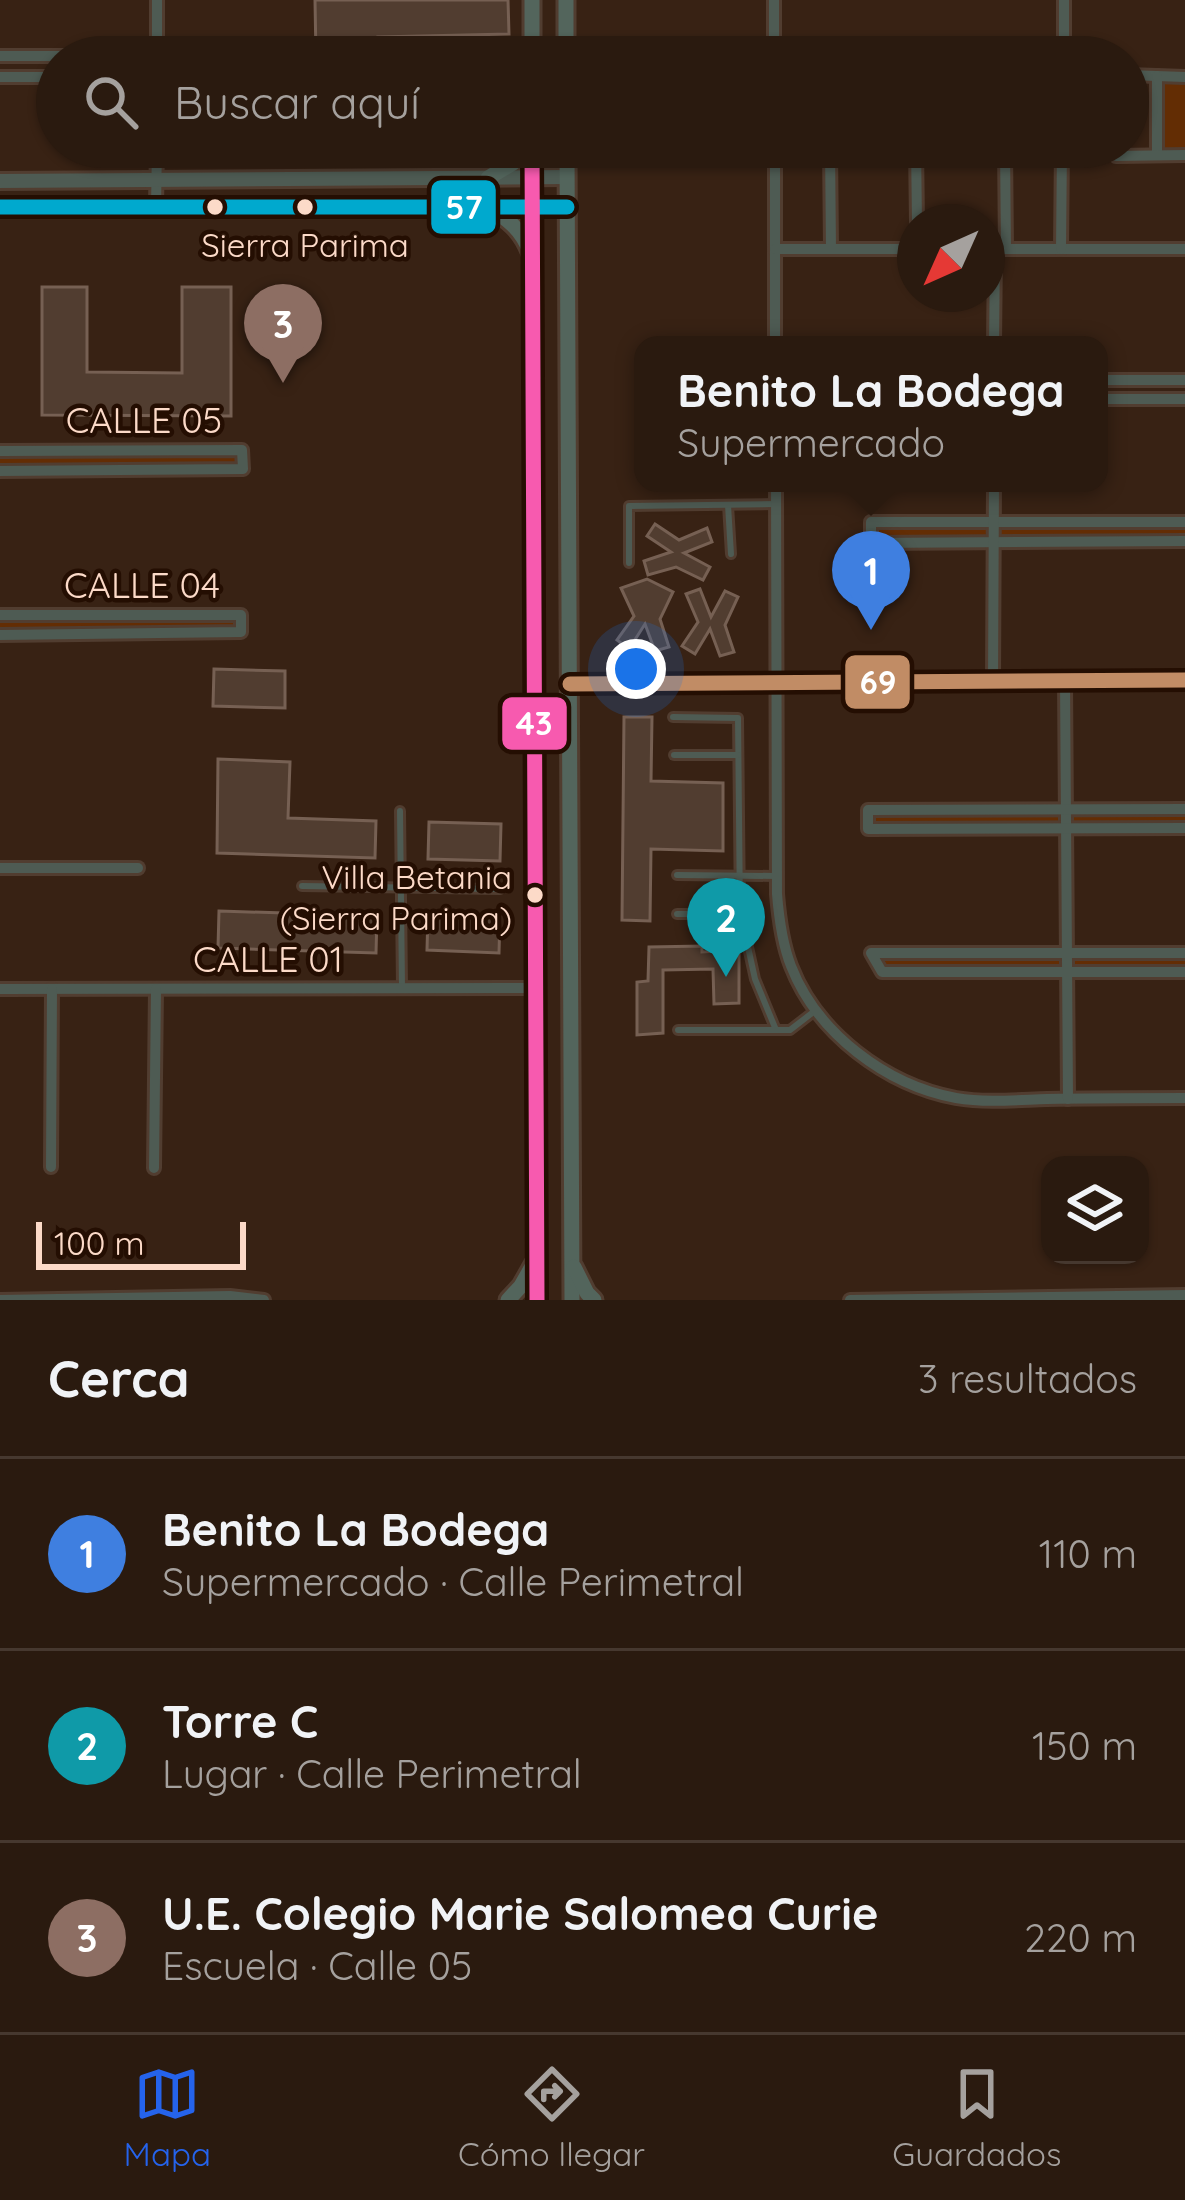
<!DOCTYPE html>
<html lang="es">
<head>
<meta charset="utf-8">
<style>
	body { margin:0; font-family:Quicksand,sans-serif; background:#36271d; color:#f1f3f6 }
	.controls { position:absolute; right:36px; bottom:36px; display:grid; overflow:hidden; border-radius:24px; box-shadow:0 3px 9px #0004 }
	.controls button { width:108px; height:108px; display:grid; place-items:center; padding:0; border:0; border-bottom:3px solid #46382f; background:#2a1a0f; color:#f1f3f6; font:60px sans-serif }
	.compass { position:absolute; left:897px; top:204px; width:108px; height:108px; border-radius:50%; background:#2a1a0f; box-shadow:0 3px 9px #0004; rotate:225deg }
	.scale { position:absolute; left:36px; bottom:30px; width:210px; box-sizing:border-box; padding-left:12px; border:6px solid #fcdac8; border-top:0; font-size:33px; line-height:42px; white-space:nowrap; color:#fcdac8; -webkit-text-stroke:9px #240e02; paint-order:stroke }
	.you { position:absolute; left:636px; top:669px; width:42px; height:42px; margin:-30px; border:9px solid #fff; border-radius:50%; background:#1a73e8; box-shadow:0 0 0 18px #1a73e833 }
	.badge { display:grid; place-items:center; width:78px; height:78px; border-radius:50%; background:#2563eb; color:#fff; font-size:39px; font-weight:700 }
	.pin { position:absolute; translate:-50% -99px; filter:drop-shadow(0 3px 6px #0008) }
	.pin::after { content:''; position:absolute; top:63px; width:42px; height:36px; background:inherit; clip-path:polygon(0 0,100% 0,50% 100%) }
	.popup { position:absolute; left:634px; top:336px; width:474px; height:156px; box-sizing:border-box; display:grid; place-content:center; border-radius:24px; background:#2a1a0f; filter:drop-shadow(0 3px 9px #0005); font-size:39px; white-space:nowrap; color:#a5a19e }
	.popup b { font-size:45px; color:#f1f3f6 }
	.popup::after { content:''; position:absolute; left:50%; top:100%; margin-left:-24px; border:24px solid transparent; border-top-color:#2a1a0f }
	.list { margin:0; padding:0; list-style:none }
	h2 { display:flex; justify-content:space-between; align-items:center; height:156px; margin:0; padding:0 48px; font-size:51px }
	h2 small { font-size:39px; font-weight:400; color:#a5a19e }
	.list li { display:grid; grid-template-columns:78px 1fr auto; gap:36px; align-items:center; box-sizing:border-box; height:192px; padding:0 48px; border-top:3px solid #46382f }
	.list b { display:block; font-size:45px; white-space:nowrap }
	.list p { margin:0; font-size:39px; white-space:nowrap; color:#a5a19e }
	.list em { font-size:39px; font-style:normal; color:#a5a19e }
	.icon { flex:none; width:66px; height:66px; fill:none; stroke:currentColor; stroke-width:2; stroke-linecap:round; stroke-linejoin:round }
	.map { position:relative; flex:none; width:1185px; height:1300px; overflow:hidden }
	.search { position:absolute; background:#2a1a0f; box-shadow:0 3px 9px #0004; left:36px; right:36px; top:36px; height:132px; display:flex; align-items:center; gap:30px; box-sizing:border-box; padding:0 42px; border-radius:66px; color:#a5a19e; font-size:45px }
	.sheet { height:732px; background:#2a1a0f }
	nav { display:flex; justify-content:space-around; align-items:center; box-sizing:border-box; height:168px; border-top:3px solid #46382f; background:#2a1a0f; font-size:33px; color:#a5a19e }
	nav a { display:grid; justify-items:center; gap:6px }
	nav .on { color:#2563eb }
	.map>svg:first-child { display:block }
</style>
</head>
<body>
<div class="map">
<svg width="1185" height="1300" viewBox="0 0 1185 1300">
	<rect width="100%" height="100%" fill="#382214"/>
	<g fill="#632d04">
		<polygon points="1157,76 1185,77 1185,155 1157,155"/>
		<polygon points="242,450 243,469 0,471 0,451"/>
		<polygon points="871,522 1185,522 1185,541 871,543"/>
		<polygon points="0,615 241,615 241,632 0,635"/>
		<polygon points="1185,809 1185,828 868,829 868,810"/>
		<polygon points="871,953 1185,953 1185,972 882,972"/>
	</g>
	<g fill="#513d30" stroke="#766053" stroke-width="3">
		<polygon points="315,0 508,0 509,34 378,37 379,48 353,49 353,57 316,57"/>
		<polygon points="42,287 87,287 87,372 182,373 182,287 231,287 231,416 42,415"/>
		<polygon points="655,524 679,540 707,528 712,542 684,553 710,567 703,580 676,567 648,575 644,561 671,552 647,536"/>
		<polygon points="647,579 673,592 660,619 669,647 655,651 645,624 629,649 617,640 634,616 621,588"/>
		<polygon points="700,589 711,617 725,591 738,597 725,625 734,652 720,656 710,629 695,654 682,646 698,622 686,594"/>
		<polygon points="214,669 285,671 285,708 213,706"/>
		<polygon points="624,717 652,717 651,781 723,783 723,851 651,849 650,921 622,920"/>
		<polygon points="218,759 290,762 288,818 376,821 375,858 217,853"/>
		<polygon points="429,822 501,824 500,861 428,859"/>
		<polygon points="219,911 377,916 376,953 218,948"/>
		<polygon points="428,914 500,917 499,953 427,950"/>
		<polygon points="702,946 702,952 739,950 739,1003 714,1004 713,969 663,970 663,1033 637,1035 637,982 648,981 649,947"/>
	</g>
	<g fill="none" stroke-linecap="round" stroke-linejoin="round">
		<g stroke="#513d30" stroke-width="12">
			<g id="service">
				<polyline points="728,505 731,554"/>
				<polyline points="629,563 629,506 776,504"/>
				<polyline points="673,717 738,718 740,914 677,914"/>
				<polyline points="674,755 738,755"/>
				<polyline points="400,811 402,987"/>
				<polyline points="677,875 776,876"/>
				<polyline points="302,886 500,889"/>
				<polyline points="748,947 755,979 776,1030"/>
				<polyline points="678,1030 790,1030 816,1010"/>
			</g>
		</g>
		<g stroke="#513d30" stroke-width="16">
			<g id="minor">
				<polyline points="774,0 774,57"/>
				<polyline points="0,56 157,56"/>
				<polyline points="157,57 157,0"/>
				<polyline points="1064,57 1064,0"/>
				<polyline points="1128,75 1185,77"/>
				<polyline points="1157,76 1157,155"/>
				<polyline points="0,77 57,77"/>
				<polyline points="775,147 775,345"/>
				<polyline points="830,147 831,249"/>
				<polyline points="916,147 917,222"/>
				<polyline points="1005,147 1006,249"/>
				<polyline points="1116,156 1185,155"/>
				<polyline points="156,206 157,147"/>
				<polyline points="775,249 915,249"/>
				<polyline points="987,249 1185,249"/>
				<polyline points="1061,249 1062,147"/>
				<polyline points="994,345 995,249"/>
				<polyline points="1099,380 1185,380"/>
				<polyline points="1099,399 1185,399"/>
				<polyline points="0,451 242,450 243,469 0,471"/>
				<path d="M 776,483 L 777,894 C 779,919 782,943 791,966 C 817,1033 886,1085 956,1098 C 986,1103 1017,1100 1047,1099 C 1093,1098 1139,1098 1185,1098"/>
				<polyline points="1185,522 871,522 871,543 1185,541"/>
				<polyline points="0,615 241,615 241,632 0,635"/>
				<polyline points="993,681 994,483"/>
				<polyline points="1065,681 1068,1099"/>
				<polyline points="570,684 1185,680"/>
				<polyline points="1185,809 868,810 868,829 1185,828"/>
				<polyline points="0,868 138,868"/>
				<polyline points="1185,953 871,953 882,972 1185,972"/>
				<polyline points="0,989 537,988"/>
				<polyline points="51,1167 52,989"/>
				<polyline points="154,1168 156,989"/>
				<polyline points="0,1300 230,1296 264,1300"/>
				<polyline points="850,1300 1185,1295"/>
			</g>
		</g>
		<g stroke="#513d30" stroke-width="20">
			<g id="tertiary">
				<polyline points="0,181 567,177"/>
				<polyline points="0,207 567,207"/>
			</g>
		</g>
		<g stroke="#513d30" stroke-width="21">
			<g id="secondary">
				<polyline points="532,0 532,57"/>
				<polyline points="566,0 566,57"/>
				<polyline points="532,147 537,1300"/>
				<polyline points="567,147 572,1300"/>
				<polyline points="488,178 513,163 526,147"/>
				<path d="M 485,206 C 507,218 522,229 531,254"/>
				<polyline points="574,1267 587,1293 594,1300"/>
				<polyline points="508,1300 521,1286 534,1263"/>
			</g>
		</g>
		<use href="#service" stroke="#4e5b53" stroke-width="6"/>
		<use href="#minor" stroke="#4e5b53" stroke-width="10"/>
		<use href="#tertiary" stroke="#4e5b53" stroke-width="14"/>
		<use href="#secondary" stroke="#53655c" stroke-width="15"/>
		<g stroke="#240e02" stroke-width="24">
			<polyline id="bus-1" points="0,207 567,207"/>
		</g>
		<g stroke="#240e02" stroke-width="24">
			<polyline id="bus-2" points="532,147 537,1300"/>
		</g>
		<g stroke="#240e02" stroke-width="24">
			<polyline id="bus-3" points="570,684 1185,680"/>
		</g>
		<use href="#bus-1" stroke="#00a9ce" stroke-width="15"/>
		<use href="#bus-2" stroke="#f75aaf" stroke-width="15"/>
		<use href="#bus-3" stroke="#c18c65" stroke-width="15"/>
	</g>
	<g fill="#fcdac8" stroke="#240e02" stroke-width="4.5">
		<circle cx="215" cy="207" r="10"/>
		<circle cx="305" cy="207" r="10"/>
		<circle cx="535" cy="895" r="10"/>
	</g>
	<g text-anchor="middle" stroke-width="9" stroke-linejoin="round" paint-order="stroke">
		<g font-size="33" fill="#fcdac8" stroke="#240e02">
			<text x="305" y="257">Sierra Parima</text>
			<text x="512" y="889" text-anchor="end">Villa Betania<tspan x="512" dy="41">(Sierra Parima)</tspan></text>
		</g>
		<g font-size="36" fill="#fcdac8" stroke="#240e02">
			<text x="144" y="433">CALLE 05</text>
			<text x="142" y="598">CALLE 04</text>
			<text x="268" y="972">CALLE 01</text>
		</g>
	</g>
	<g stroke="#240e02" stroke-width="4.5">
		<rect x="429" y="178" width="69" height="58" rx="12" fill="#00a9ce"/>
		<rect x="843" y="653" width="69" height="58" rx="12" fill="#c18c65"/>
		<rect x="500" y="695" width="69" height="57" rx="12" fill="#f75aaf"/>
	</g>
	<g font-size="33" text-anchor="middle" font-weight="bold" fill="#fff">
		<text x="464" y="219">57</text>
		<text x="878" y="694">69</text>
		<text x="534" y="735">43</text>
	</g>
</svg>
<div class="controls">
<button><svg class="icon" aria-label="layers" viewBox="0 0 24 24"><path d="M12 4l9 5-9 5-9-5zM3 14l9 5 9-5"/></svg></button>
</div>
<svg class="compass" viewBox="-18 -18 36 36"><path d="M0-13l5 13h-10z" fill="#e53935"/><path d="M0 13l5-13h-10z" fill="#a5a19e"/></svg>
<div class="scale">100 m</div>
<div class="you"></div>
<div class="pin badge" style="left:871px;top:630px;background:#3f7fe0">1</div>
<div class="popup"><b>Benito La Bodega</b>Supermercado</div>
<div class="pin badge" style="left:726px;top:977px;background:#0f9aa8">2</div>
<div class="pin badge" style="left:283px;top:383px;background:#8d6e63">3</div>
<div class="search"><svg class="icon" aria-label="search" viewBox="0 0 24 24"><circle cx="10" cy="10" r="6"/><path d="M15 15l6 6"/></svg>Buscar aquí</div>
</div>
<section class="sheet">
<h2>Cerca<small>3 resultados</small></h2>
<ul class="list">
<li><span class="badge" style="background:#3f7fe0">1</span><div><b>Benito La Bodega</b><p>Supermercado · Calle Perimetral</p></div><em>110 m</em></li>
<li><span class="badge" style="background:#0f9aa8">2</span><div><b>Torre C</b><p>Lugar · Calle Perimetral</p></div><em>150 m</em></li>
<li><span class="badge" style="background:#8d6e63">3</span><div><b>U.E. Colegio Marie Salomea Curie</b><p>Escuela · Calle 05</p></div><em>220 m</em></li>
</ul>
</section>
<nav>
<a class="on"><svg class="icon" aria-label="map" viewBox="0 0 24 24"><path d="M3 6l6-2 6 2 6-2v14l-6 2-6-2-6 2zM9 4v14M15 6v14"/></svg>Mapa</a>
<a><svg class="icon" aria-label="directions" viewBox="0 0 24 24"><path d="M12 3l9 9-9 9-9-9zM9 14v-3h6M13 9l2 2-2 2"/></svg>Cómo llegar</a>
<a><svg class="icon" aria-label="saved" viewBox="0 0 24 24"><path d="M7 4h10v16l-5-4-5 4z"/></svg>Guardados</a>
</nav>
</body>
</html>
